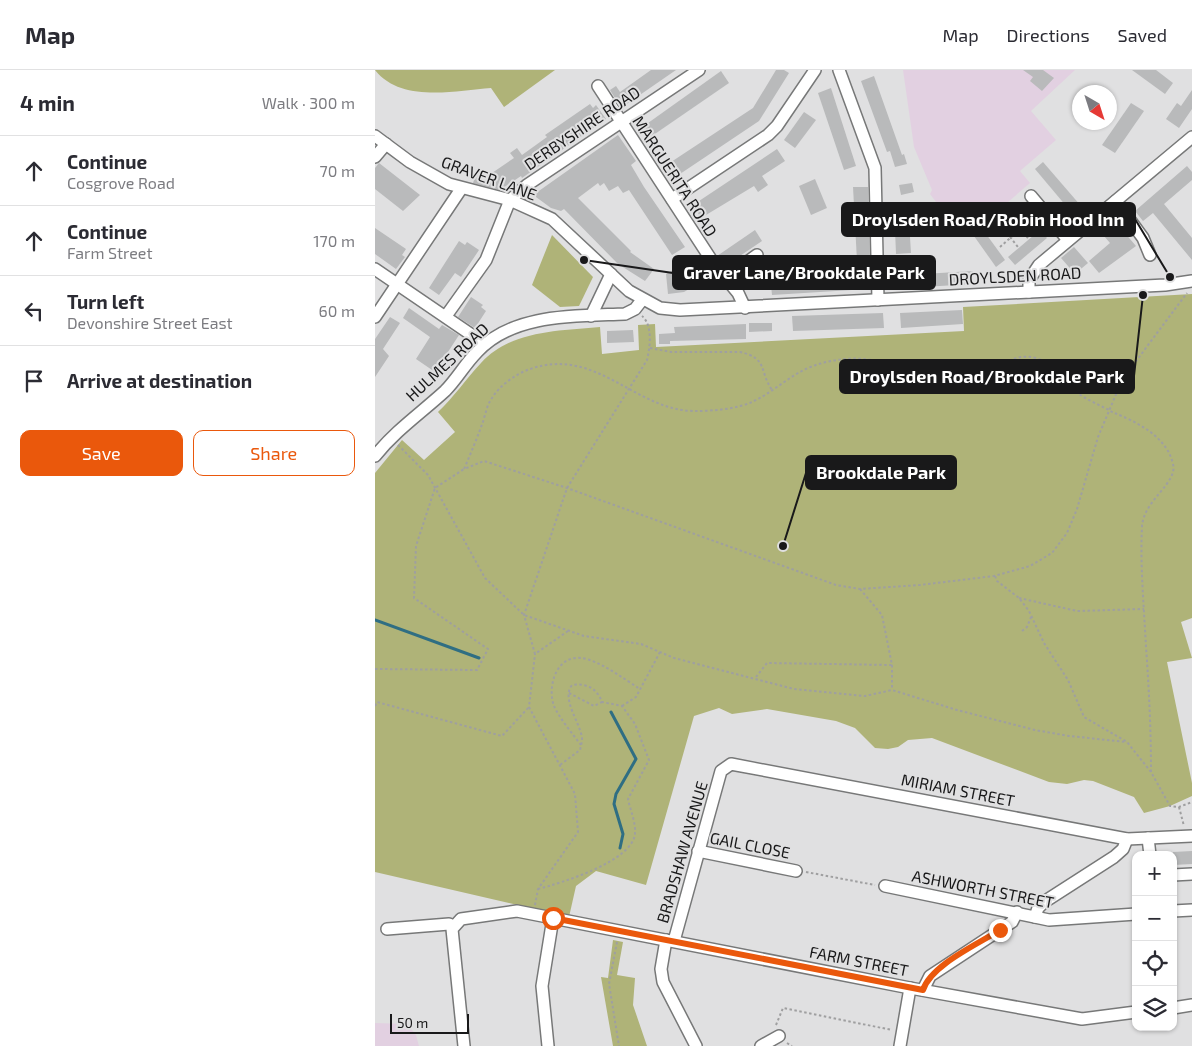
<!DOCTYPE html>
<html lang="en">
<head>
<meta charset="utf-8">
<style>
	body { margin:0; font-family:"Exo 2",sans-serif; background:#f7f7f7; color:#2b2b33 }
	.controls { position:absolute; right:15px; bottom:15px; display:grid; overflow:hidden; border-radius:10px; box-shadow:0 1px 4px #0004 }
	.controls button { width:45px; height:45px; display:grid; place-items:center; padding:0; border:0; border-bottom:1px solid #e1e1e2; background:#fff; color:#2b2b33; font:25px sans-serif }
	.compass { position:absolute; left:697px; top:15px; width:45px; height:45px; border-radius:50%; background:#fff; box-shadow:0 1px 4px #0004; rotate:141deg }
	.scale { position:absolute; left:15px; bottom:12px; width:79px; box-sizing:border-box; padding-left:5px; border:2px solid #19191a; border-top:0; font-size:14px; line-height:18px; white-space:nowrap; color:#19191a; -webkit-text-stroke:4px #e0e0e1; paint-order:stroke }
	.stop { position:absolute; width:15px; height:15px; margin:-11px; border:4px solid #ea580c; border-radius:50%; background:#fff }
	.stop.end { background:#ea580c; border-color:#fff; box-shadow:0 1px 5px #0008 }
	.list { margin:0; padding:0; list-style:none }
	h2 { display:flex; justify-content:space-between; align-items:center; height:65px; margin:0; padding:0 20px; font-size:21px }
	h2 small { font-size:16px; font-weight:400; color:#7c7c81 }
	.list li { display:grid; grid-template-columns:32px 1fr auto; gap:15px; align-items:center; box-sizing:border-box; height:70px; padding:0 20px; border-top:1px solid #e1e1e2 }
	.list b { display:block; font-size:19px; white-space:nowrap }
	.list p { margin:0; font-size:16px; white-space:nowrap; color:#7c7c81 }
	.list em { font-size:16px; font-style:normal; color:#7c7c81 }
	.actions { display:flex; gap:10px; padding:15px 20px }
	.actions a { flex:1; padding:11px 0; border:1px solid #ea580c; border-radius:10px; text-align:center; font-size:18px; color:#ea580c }
	.actions .main { background:#ea580c; color:#fff }
	.icon { flex:none; width:28px; height:28px; fill:none; stroke:currentColor; stroke-width:2; stroke-linecap:round; stroke-linejoin:round }
	.map { position:relative; flex:none; width:817px; height:976px; overflow:hidden }
	header { display:flex; align-items:center; gap:30px; box-sizing:border-box; height:70px; padding:0 25px; background:#fff; border-bottom:1px solid #e1e1e2 }
	header strong { font-size:24px }
	nav { display:flex; gap:28px; margin-inline-start:auto; font-size:18px }
	main { display:flex }
	aside { flex:1; background:#fff }
	.map>svg:first-child { display:block }
</style>
</head>
<body>
<header>
<strong>Map</strong>
<nav><a>Map</a><a>Directions</a><a>Saved</a></nav>
</header>
<main>
<aside>
<h2>4 min<small>Walk · 300 m</small></h2>
<ul class="list">
<li><svg class="icon" aria-label="ahead" viewBox="0 0 24 24"><path d="M12 20V5M6 11l6-6 6 6"/></svg><div><b>Continue</b><p>Cosgrove Road</p></div><em>70 m</em></li>
<li><svg class="icon" aria-label="ahead" viewBox="0 0 24 24"><path d="M12 20V5M6 11l6-6 6 6"/></svg><div><b>Continue</b><p>Farm Street</p></div><em>170 m</em></li>
<li><svg class="icon" aria-label="left" viewBox="0 0 24 24"><path d="M17 20v-9H6M10 6l-5 5 5 5"/></svg><div><b>Turn left</b><p>Devonshire Street East</p></div><em>60 m</em></li>
<li><svg class="icon" aria-label="arrive" viewBox="0 0 24 24"><path d="M6 21V4h12l-3 4 3 4H6"/></svg><div><b>Arrive at destination</b></div></li>
</ul>
<div class="actions"><a class="main">Save</a><a>Share</a></div>
</aside>
<div class="map">
<svg width="817" height="976" viewBox="0 0 817 976">
	<rect width="100%" height="100%" fill="#e0e0e1"/>
	<g fill="#e2d0e1">
		<polygon points="528,0 700,0 656,41 681,70 645,101 655,113 618,145 607,133 577,153 555,124 557,120 539,77"/>
		<polygon points="0,953 32,954 41,965 44,976 0,976"/>
	</g>
	<g fill="#afb378">
		<path d="M 0,0 L 180,0 L 129,37 L 116,18 C 79,21 26,33 0,0 Z"/>
		<polygon points="177,165 218,207 204,236 185,237 157,215"/>
		<path d="M 817,224 L 817,548 L 806,552 L 817,588 L 792,592 L 817,713 L 817,726 L 795,736 L 769,743 L 759,727 L 718,711 L 709,710 L 692,714 L 674,712 L 557,668 L 533,670 L 523,677 L 513,679 L 500,678 L 480,658 L 461,651 L 392,639 L 357,644 L 344,638 L 319,646 L 271,815 L 221,801 L 201,816 L 194,847 L 0,802 L 0,403 L 27,370 L 49,390 L 80,362 L 63,342 C 79,327 91,309 106,293 C 136,260 184,261 225,257 L 227,284 L 264,280 L 263,255 L 280,254 L 281,277 L 589,261 L 588,237 Z"/>
		<polygon points="238,870 248,872 242,905 260,908 258,935 272,976 238,976 226,907 233,908"/>
	</g>
	<g fill="none" stroke-linecap="round" stroke-linejoin="round">
		<g stroke="#2f6e83" stroke-width="3">
			<polyline points="0,550 104,588"/>
			<polyline points="236,642 261,689 241,724 239,734 248,764 245,778"/>
		</g>
	</g>
	<g fill="#b9babb">
		<polygon points="276,0 301,0 246,38 235,20 241,16 245,22"/>
		<polygon points="401,0 409,0 414,3 384,51 302,106 293,94 378,38"/>
		<polygon points="648,0 668,0 679,8 667,21 655,11 658,7"/>
		<polygon points="757,0 781,0 798,13 790,24"/>
		<polygon points="346,1 354,13 274,68 266,58"/>
		<polygon points="499,6 527,85 529,84 532,94 520,97 515,81 512,82 486,11"/>
		<polygon points="456,18 481,96 469,100 443,23"/>
		<polygon points="817,20 817,39 804,58 791,49 802,33 806,36"/>
		<polygon points="756,33 769,41 740,83 727,75"/>
		<polygon points="215,34 218,38 221,35 231,49 147,108 146,106 125,120 98,113 102,101 107,102 109,100 117,103 139,88 135,83 142,78 147,85 172,67 170,65"/>
		<polygon points="429,42 441,50 420,78 409,70"/>
		<polygon points="243,65 261,91 256,95 269,117 310,177 297,185 254,120 248,123 243,116 234,121 229,113 225,116 223,113 203,128 256,181 255,182 279,199 270,211 243,194 189,139 186,141 176,138 161,127 161,123"/>
		<polygon points="402,79 410,91 387,106 393,115 383,122 379,116 326,148 318,135"/>
		<polygon points="668,92 706,136 697,143 660,99"/>
		<polygon points="4,93 45,125 28,141 0,119 0,98"/>
		<polygon points="812,96 817,102 817,110 789,134 817,168 817,190 778,143 768,151 760,141"/>
		<polygon points="440,109 452,138 436,145 424,116"/>
		<polygon points="537,113 539,122 526,125 524,115"/>
		<polygon points="478,117 493,117 495,191 482,191"/>
		<polygon points="533,135 536,183 521,184 519,136"/>
		<polygon points="598,146 630,190 621,197 589,152"/>
		<polygon points="736,147 761,176 724,203 714,191 735,173 723,159"/>
		<polygon points="0,158 31,179 27,185 30,187 21,199 0,184"/>
		<polygon points="380,160 387,171 350,196 342,186"/>
		<polygon points="665,160 672,168 640,195 633,187"/>
		<polygon points="84,171 90,175 92,172 104,180 86,207 80,203 64,225 54,218"/>
		<polygon points="699,177 713,193 700,204 686,188"/>
		<polygon points="407,195 408,203 420,210 476,206 477,220 397,225 394,196"/>
		<polygon points="300,199 324,213 309,222 293,224 291,204"/>
		<polygon points="598,201 598,214 515,219 515,206"/>
		<polygon points="96,227 108,235 106,237 111,241 100,258 83,247"/>
		<polygon points="34,238 64,259 67,255 84,265 60,302 41,289 55,267 28,248"/>
		<polygon points="587,240 588,254 526,258 525,243"/>
		<polygon points="508,243 509,258 418,261 417,246"/>
		<polygon points="15,247 25,253 8,279 14,286 0,307 0,269"/>
		<polygon points="374,253 397,253 397,261 374,262"/>
		<polygon points="371,254 371,269 295,271 295,274 284,274 284,264 300,263 299,257"/>
		<polygon points="258,260 259,272 232,273 232,261"/>
		<polygon points="817,781 817,794 798,795 798,782"/>
	</g>
	<g fill="none" stroke-linecap="round" stroke-linejoin="round">
		<g stroke="#777878" stroke-width="14">
			<g id="minor">
				<polyline points="464,0 500,98 503,230"/>
				<polyline points="223,16 339,194 363,223 370,238"/>
				<polyline points="0,66 35,92 74,114 135,130 177,149 254,221 285,238 305,240 790,215 817,211"/>
				<polyline points="0,87 11,74"/>
				<polyline points="656,126 693,170"/>
				<polyline points="297,129 393,65 402,56 440,0"/>
				<polyline points="741,131 768,168 775,185"/>
				<polyline points="0,199 110,274"/>
				<polyline points="332,212 350,208 382,185"/>
				<polyline points="654,222 654,210 664,195 817,67"/>
				<polyline points="71,246 111,190 135,130 152,115 324,0"/>
				<polyline points="216,246 236,204"/>
				<polyline points="0,247 86,119"/>
				<path d="M 0,386 C 21,360 46,343 70,321 C 82,309 90,294 102,282 C 138,243 201,246 250,244 L 260,239 L 267,230"/>
				<polyline points="773,768 775,785"/>
				<polyline points="323,781 421,801"/>
				<polyline points="798,805 817,804"/>
				<polyline points="510,816 674,850 761,844"/>
				<polyline points="798,841 817,840"/>
				<polyline points="660,847 663,838 669,832 739,787 748,779 752,769"/>
				<polyline points="12,859 74,854 78,856"/>
				<polyline points="291,870 286,899 288,912 321,976"/>
				<polyline points="299,871 346,701 356,694 752,769 817,766"/>
				<polyline points="548,920 555,906 637,852 642,842"/>
				<polyline points="798,938 817,935"/>
				<polyline points="89,976 77,859 86,849 142,841 535,918 707,949 761,942"/>
				<polyline points="173,976 167,916 178,848"/>
				<polyline points="386,976 404,966"/>
				<polyline points="525,976 535,918"/>
			</g>
		</g>
		<g stroke="#9f9fa0" stroke-width="2" stroke-dasharray="2.5 2.5" stroke-linecap="butt">
			<polyline points="657,149 665,158"/>
			<polyline points="645,159 653,168"/>
			<polyline points="635,167 643,177"/>
			<polyline points="625,177 660,146"/>
			<path d="M 275,278 L 296,282 L 365,282 C 393,288 384,301 397,320"/>
			<polyline points="23,375 53,405 110,508 149,545 209,566 266,574 299,588 419,619 490,626 517,620 582,640 660,660 694,666 752,672"/>
			<polyline points="620,506 622,511 644,528 654,541 669,573 693,610 709,647 752,672 776,702 795,736 804,737 817,732"/>
			<polyline points="485,519 507,545 517,595 517,620"/>
			<polyline points="644,528 702,541 769,539"/>
			<path d="M 193,561 L 160,584 L 149,545 L 192,418 L 272,290 C 275,278 278,255 267,246"/>
			<polyline points="647,561 652,557 656,547"/>
			<polyline points="0,599 102,600 113,579 39,528 41,476 60,418 89,399"/>
			<polyline points="381,607 392,593 517,595"/>
			<polyline points="194,623 219,636 227,632"/>
			<polyline points="0,636 2,632 127,666 154,637"/>
			<polyline points="247,636 261,627 285,582"/>
			<path d="M 206,675 C 199,666 183,646 179,636 C 172,617 181,585 206,588 C 224,590 249,609 265,619"/>
			<path d="M 776,702 C 776,660 774,619 771,577 C 769,537 765,496 767,456 C 769,430 803,413 798,394 C 792,366 760,351 737,342 L 734,340 C 724,335 713,330 704,324 C 688,313 681,294 661,288 C 639,282 624,298 605,306 C 595,310 584,312 572,313 C 547,315 540,306 519,297 C 495,285 463,287 438,296 C 416,304 400,321 379,331 C 363,339 338,341 320,341 C 260,341 222,276 155,299 C 141,304 125,315 117,328 C 111,336 110,348 106,357 C 101,371 95,385 89,399 L 109,391 L 192,418 L 461,515 L 485,519 L 545,515 L 619,506 L 655,496 L 677,483 L 692,463 L 702,439 L 723,367 L 747,310 L 812,223"/>
			<polyline points="804,737 809,756"/>
			<polyline points="431,802 500,815"/>
			<path d="M 163,819 C 186,813 259,791 260,763 C 261,753 255,739 253,729 L 274,690 L 260,654 L 247,636 L 227,632 C 222,618 211,613 197,615 C 186,629 205,652 207,668 C 207,672 206,676 205,680 L 185,695"/>
			<polyline points="160,835 163,819 203,762 200,724 154,637 160,584"/>
			<polyline points="242,872 234,914 244,976"/>
			<polyline points="401,955 408,938 517,960"/>
			<polyline points="412,973 417,976"/>
		</g>
		<use href="#minor" stroke="#fff" stroke-width="11"/>
	</g>
	<g fill="none" stroke-linecap="round" stroke-linejoin="round">
		<path stroke="#ea580c" stroke-width="6" d="M 178,848 L 548,920 C 556,895 603,874 625,860"/>
	</g>
	<g text-anchor="middle" stroke-width="4" stroke-linejoin="round" paint-order="stroke">
		<g font-size="16" fill="#19191a" stroke="#e0e0e1">
			<text transform="translate(207 58) rotate(-34)" y="6">DERBYSHIRE ROAD</text>
			<text transform="translate(300 106) rotate(57)" y="6">MARGUERITA ROAD</text>
			<text transform="translate(114 108) rotate(20)" y="6">GRAVER LANE</text>
			<text transform="translate(640 206) rotate(-3)" y="6">DROYLSDEN ROAD</text>
			<text transform="translate(72 292) rotate(-43)" y="6">HULMES ROAD</text>
			<text transform="translate(583 720) rotate(11)" y="6">MIRIAM STREET</text>
			<text transform="translate(375 775) rotate(11)" y="6">GAIL CLOSE</text>
			<text transform="translate(307 782) rotate(-74)" y="6">BRADSHAW AVENUE</text>
			<text transform="translate(608 819) rotate(11)" y="6">ASHWORTH STREET</text>
			<text transform="translate(484 891) rotate(11)" y="6">FARM STREET</text>
		</g>
	</g>
	<path fill="none" stroke="#19191a" stroke-width="2" d="M795 207L760 149M209 190L298 203M768 225L759 306M408 476L431 403"/>
	<g fill="#19191a" stroke="#e0e0e1" stroke-width="2">
		<circle cx="795" cy="207" r="5"/>
		<circle cx="209" cy="190" r="5"/>
		<circle cx="768" cy="225" r="5"/>
		<circle cx="408" cy="476" r="5"/>
	</g>
	<g fill="#19191a" stroke="#19191a" stroke-width="2">
		<rect x="467" y="133" width="293" height="33" rx="5"/>
		<rect x="298" y="186" width="262" height="33" rx="5"/>
		<rect x="465" y="290" width="294" height="33" rx="5"/>
		<rect x="431" y="386" width="150" height="33" rx="5"/>
	</g>
	<g font-size="18" text-anchor="middle" font-weight="bold" fill="#fff">
		<text x="613" y="156">Droylsden Road/Robin Hood Inn</text>
		<text x="429" y="209">Graver Lane/Brookdale Park</text>
		<text x="612" y="313">Droylsden Road/Brookdale Park</text>
		<text x="506" y="409">Brookdale Park</text>
	</g>
</svg>
<div class="controls">
<button>+</button>
<button>−</button>
<button><svg class="icon" aria-label="locate" viewBox="0 0 24 24"><circle cx="12" cy="12" r="6"/><path d="M12 2v4M12 18v4M2 12h4M18 12h4"/></svg></button>
<button><svg class="icon" aria-label="layers" viewBox="0 0 24 24"><path d="M12 4l9 5-9 5-9-5zM3 14l9 5 9-5"/></svg></button>
</div>
<svg class="compass" viewBox="-18 -18 36 36"><path d="M0-13l5 13h-10z" fill="#e53935"/><path d="M0 13l5-13h-10z" fill="#7c7c81"/></svg>
<div class="scale">50 m</div>
<div class="stop" style="left:178px;top:848px"></div>
<div class="stop end" style="left:625px;top:860px"></div>
</div>
</main>
</body>
</html>
